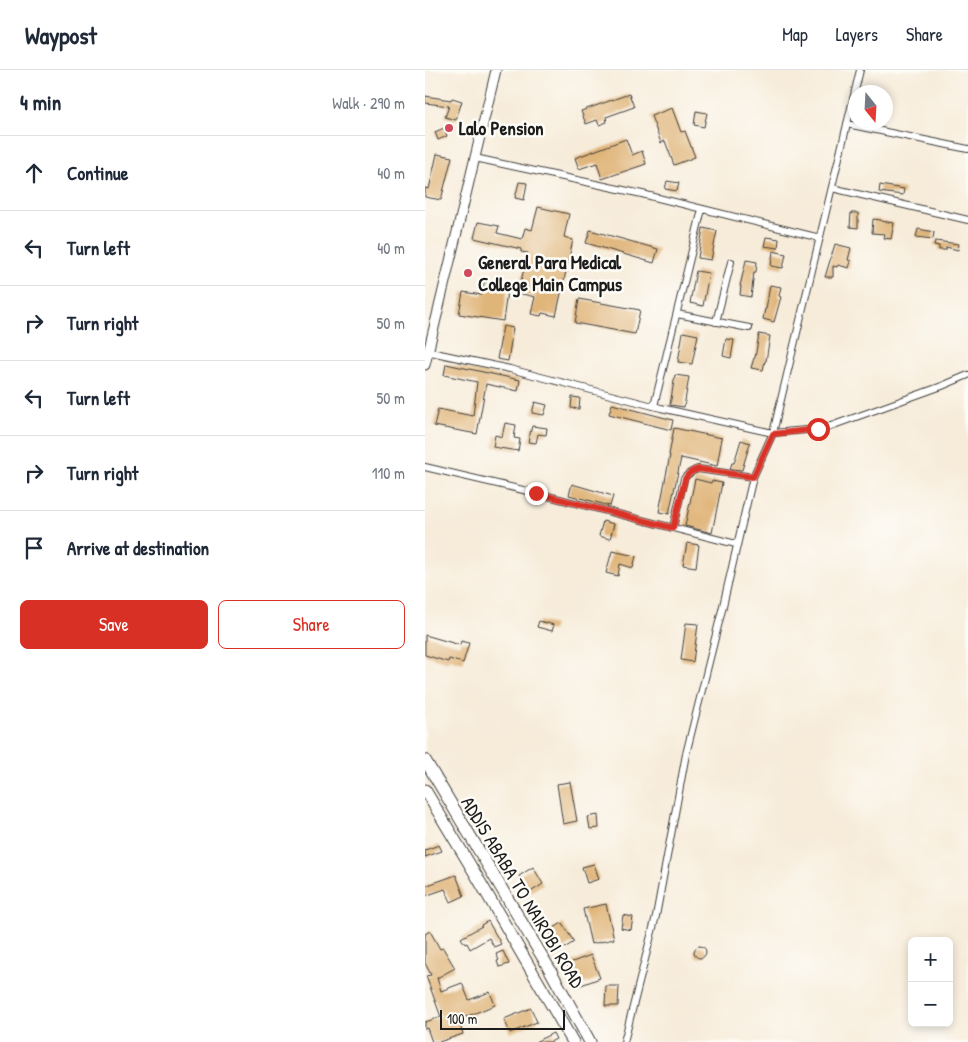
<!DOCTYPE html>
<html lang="en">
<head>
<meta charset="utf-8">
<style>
	body { margin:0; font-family:"Patrick Hand",sans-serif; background:#f6f6f7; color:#1f2937 }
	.controls { position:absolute; right:15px; bottom:15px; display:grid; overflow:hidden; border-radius:8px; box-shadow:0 2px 8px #0003 }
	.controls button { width:45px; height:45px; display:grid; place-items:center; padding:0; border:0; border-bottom:1px solid #e0e1e3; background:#fff; color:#1f2937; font:25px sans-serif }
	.compass { position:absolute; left:423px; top:15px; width:45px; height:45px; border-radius:50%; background:#fff; box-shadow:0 2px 8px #0003; rotate:162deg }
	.scale { position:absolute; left:15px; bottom:12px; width:125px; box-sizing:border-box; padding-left:5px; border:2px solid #1c1c1c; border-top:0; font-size:14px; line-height:18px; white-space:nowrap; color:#1c1c1c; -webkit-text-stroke:4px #fdfcf7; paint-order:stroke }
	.stop { position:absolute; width:15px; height:15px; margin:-11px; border:4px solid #d93025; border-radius:50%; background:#fff }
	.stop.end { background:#d93025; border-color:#fff; box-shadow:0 1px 5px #0008 }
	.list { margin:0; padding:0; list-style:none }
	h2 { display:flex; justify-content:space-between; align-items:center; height:65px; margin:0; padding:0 20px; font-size:21px }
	h2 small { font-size:16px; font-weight:400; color:#747a83 }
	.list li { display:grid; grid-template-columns:32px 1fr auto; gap:15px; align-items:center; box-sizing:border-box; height:75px; padding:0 20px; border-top:1px solid #e0e1e3 }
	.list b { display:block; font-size:19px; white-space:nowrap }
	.list em { font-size:16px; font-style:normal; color:#747a83 }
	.actions { display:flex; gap:10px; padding:15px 20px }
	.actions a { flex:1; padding:11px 0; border:1px solid #d93025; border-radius:8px; text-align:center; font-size:18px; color:#d93025 }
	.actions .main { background:#d93025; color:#fff }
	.icon { flex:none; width:28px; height:28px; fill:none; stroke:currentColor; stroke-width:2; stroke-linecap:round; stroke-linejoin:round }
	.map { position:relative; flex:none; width:543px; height:972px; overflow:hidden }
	header { display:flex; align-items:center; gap:30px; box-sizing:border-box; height:70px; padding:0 25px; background:#fff; border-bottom:1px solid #e0e1e3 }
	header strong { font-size:24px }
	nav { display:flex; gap:28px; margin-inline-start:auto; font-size:18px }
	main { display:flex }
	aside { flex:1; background:#fff }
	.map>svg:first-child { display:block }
</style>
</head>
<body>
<header>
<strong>Waypost</strong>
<nav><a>Map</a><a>Layers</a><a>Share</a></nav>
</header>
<main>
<aside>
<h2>4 min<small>Walk · 290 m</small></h2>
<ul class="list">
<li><svg class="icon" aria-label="ahead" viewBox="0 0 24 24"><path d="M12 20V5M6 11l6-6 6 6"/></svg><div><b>Continue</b></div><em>40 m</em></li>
<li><svg class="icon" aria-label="left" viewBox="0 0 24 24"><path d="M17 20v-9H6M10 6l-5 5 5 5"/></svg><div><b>Turn left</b></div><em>40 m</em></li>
<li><svg class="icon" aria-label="right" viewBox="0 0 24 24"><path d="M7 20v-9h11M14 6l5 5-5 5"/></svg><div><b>Turn right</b></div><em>50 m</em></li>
<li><svg class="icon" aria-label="left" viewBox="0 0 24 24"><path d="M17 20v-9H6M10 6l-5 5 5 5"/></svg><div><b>Turn left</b></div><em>50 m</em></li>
<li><svg class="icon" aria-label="right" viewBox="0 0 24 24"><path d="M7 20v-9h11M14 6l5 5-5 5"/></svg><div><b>Turn right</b></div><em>110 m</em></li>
<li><svg class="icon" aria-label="arrive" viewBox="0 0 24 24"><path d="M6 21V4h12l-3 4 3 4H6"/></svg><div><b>Arrive at destination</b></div></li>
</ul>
<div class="actions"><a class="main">Save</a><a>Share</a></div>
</aside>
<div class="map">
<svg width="543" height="972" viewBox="0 0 543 972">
	<rect width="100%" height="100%" fill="#fdfcf7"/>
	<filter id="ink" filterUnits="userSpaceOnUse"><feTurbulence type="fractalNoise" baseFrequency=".02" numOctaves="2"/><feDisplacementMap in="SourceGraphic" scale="10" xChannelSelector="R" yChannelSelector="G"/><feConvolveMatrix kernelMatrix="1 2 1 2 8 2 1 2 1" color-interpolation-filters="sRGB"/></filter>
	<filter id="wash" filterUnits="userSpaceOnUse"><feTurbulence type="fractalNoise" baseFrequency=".0096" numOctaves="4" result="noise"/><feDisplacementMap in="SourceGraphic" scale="20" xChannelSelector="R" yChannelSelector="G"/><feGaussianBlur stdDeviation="1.12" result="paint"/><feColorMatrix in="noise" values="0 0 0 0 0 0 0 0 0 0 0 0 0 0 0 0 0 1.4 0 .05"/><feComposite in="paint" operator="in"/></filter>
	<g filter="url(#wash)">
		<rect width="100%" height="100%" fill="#f7ecda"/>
		<g id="blocks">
			<g fill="#e0b57a">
				<polygon points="204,24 209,37 181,47 182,52 174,55 172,50 161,54 156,41"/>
				<polygon points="0,26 26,30 27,28 37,31 31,50 20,47 24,36 0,33"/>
				<polygon points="247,38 256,62 260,61 270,87 249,95 240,71 236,73 226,46"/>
				<polygon points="271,41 282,43 279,57 269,55"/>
				<polygon points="19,58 22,66 13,70 10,62"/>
				<polygon points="201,69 207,85 217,81 221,94 177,109 172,93 154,99 150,88"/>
				<polygon points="12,84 27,87 16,130 0,127 0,118 4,119"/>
				<polygon points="242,111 254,113 252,121 240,119"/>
				<polygon points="94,112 102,113 99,130 90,128"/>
				<polygon points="455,115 479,119 478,125 454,122"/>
				<polygon points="113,137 144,144 139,167 148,170 131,246 117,243 116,246 106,244 110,227 93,223 103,183 96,182 96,179 49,168 53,152 74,156 72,163 97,169 100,158 107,160"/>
				<polygon points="426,143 433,143 433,158 425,157"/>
				<polygon points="448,149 456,150 456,151 469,153 466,169 459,168 460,164 447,163"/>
				<polygon points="278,158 292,161 286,190 273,188"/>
				<polygon points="493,159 509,162 508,169 491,167"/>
				<polygon points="165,160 233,179 229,193 161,173"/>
				<polygon points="341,167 354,169 353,178 339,176"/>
				<polygon points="510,171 534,174 533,180 521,177 521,180 514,180 514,176 509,175"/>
				<polygon points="410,174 426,178 423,190 426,191 424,198 413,195 412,197 408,196 408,207 400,207"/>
				<polygon points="348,181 361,184 358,198 346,196"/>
				<polygon points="321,190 332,192 331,202 329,202 326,227 315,225 316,216 315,216"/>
				<polygon points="271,201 284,203 278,236 265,233"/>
				<polygon points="59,212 83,215 78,251 34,244 38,222 57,225"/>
				<polygon points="345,215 356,217 354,226 356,227 349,252 338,249 340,239 341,239"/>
				<polygon points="154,229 215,240 210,264 150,253"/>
				<polygon points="78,256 88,258 83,291 72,289"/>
				<polygon points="258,262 273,265 267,294 253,292"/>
				<polygon points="334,264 345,266 341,291 340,291 338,300 326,298 329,288 330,288"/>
				<polygon points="301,269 309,270 306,288 298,286"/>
				<polygon points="21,294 95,310 93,321 61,314 52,364 9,356 13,339 48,346 52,312 19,305"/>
				<polygon points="250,305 264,307 259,337 245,335"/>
				<polygon points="147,327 155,328 154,339 146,338"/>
				<polygon points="110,332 122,335 119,345 107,343"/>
				<polygon points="187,334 248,350 246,360 184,344"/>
				<polygon points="80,353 91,355 89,368 95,369 93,381 68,377 70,365 77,367"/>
				<polygon points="107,356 122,358 121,365 113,364 111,373 103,372"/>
				<polygon points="249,358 297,368 292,396 256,388 244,444 234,442 245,385 244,385"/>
				<polygon points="316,370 325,373 317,400 305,399 307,393 309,393"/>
				<polygon points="270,409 286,413 287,411 297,413 287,463 260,456"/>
				<polygon points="147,414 188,426 185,436 144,425"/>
				<polygon points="178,451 189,454 185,469 174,466"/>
				<polygon points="262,473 274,475 271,497 258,495"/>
				<polygon points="187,481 211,486 208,498 195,494 193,506 181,503"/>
				<polygon points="114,551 129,555 127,561 112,557"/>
				<polygon points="261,553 273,554 268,592 256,590"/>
				<polygon points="0,565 35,575 36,571 44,573 38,593 24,589 23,592 0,585"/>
				<polygon points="145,712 152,751 138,754 132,714"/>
				<polygon points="173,745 174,758 165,759 163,747"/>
				<polygon points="14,775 17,781 0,787 0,780"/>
				<polygon points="169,794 174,809 162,813 157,797"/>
				<polygon points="108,797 118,814 104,823 94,806"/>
				<polygon points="31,805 39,826 26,832 20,819 0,826 0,816"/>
				<polygon points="181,834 189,869 166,874 158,839"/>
				<polygon points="198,845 208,847 206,860 196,858"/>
				<polygon points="63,851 76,874 69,877 64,868 45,879 42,873 40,874 36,868 57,856 56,855"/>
				<polygon points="137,853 149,872 136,880 124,861"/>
				<polygon points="5,861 15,879 18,878 30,898 12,908 16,921 37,913 44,930 65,922 70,935 33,950 38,964 14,972 7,972 2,958 0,959 0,952 16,947 1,906 6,905 0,893 0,864"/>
				<circle cx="275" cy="882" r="6"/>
				<polygon points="78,881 84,894 74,897 72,891 74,890 71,884"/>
				<polygon points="166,885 175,908 151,917 142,894"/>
				<polygon points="181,916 194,916 193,936 180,936"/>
				<polygon points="106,938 112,952 85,963 79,949"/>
				<polygon points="128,963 131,969 125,972 110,972"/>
			</g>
		</g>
	</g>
	<g filter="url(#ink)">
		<use href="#blocks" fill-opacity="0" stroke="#3d3b38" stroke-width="1"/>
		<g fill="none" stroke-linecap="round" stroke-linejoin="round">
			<g stroke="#3d3b38" stroke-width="8">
				<g id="minor">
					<polyline points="422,54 543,79"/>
					<polyline points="50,88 217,124 395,168"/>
					<polyline points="407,118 543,150"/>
					<polyline points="252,244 324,258"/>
					<polyline points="291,252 306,192"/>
					<polyline points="1,281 85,299 236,338 348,363 393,359 406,356 517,316 543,305"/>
					<polyline points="229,336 277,139"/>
					<polyline points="0,397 111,423 311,474"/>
					<path d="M 248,458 L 259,409 C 263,403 267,401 273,399 L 328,407"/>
					<polyline points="199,972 231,846 261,684 297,540 328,407 348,363 435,0"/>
				</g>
			</g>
			<g stroke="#3d3b38" stroke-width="11">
				<polyline id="secondary" points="0,295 71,0"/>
			</g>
			<g stroke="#3d3b38" stroke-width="13">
				<g id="trunk">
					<polyline points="0,690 124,898 165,972"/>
					<polyline points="0,720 51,805 148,972"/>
				</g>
			</g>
			<use href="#minor" stroke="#fff" stroke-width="6"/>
			<use href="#secondary" stroke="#fff" stroke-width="9"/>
			<use href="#trunk" stroke="#fff" stroke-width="11"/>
		</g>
	</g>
	<g fill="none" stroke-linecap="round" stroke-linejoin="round" filter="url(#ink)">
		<path stroke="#d93025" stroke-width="6" d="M 111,423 L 248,458 L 260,409 C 263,403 267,401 274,399 L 328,407 L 348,364 L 393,359"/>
	</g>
	<g fill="#d1495b" stroke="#fdfcf7" stroke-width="2">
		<circle cx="24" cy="58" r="5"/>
		<circle cx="43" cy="203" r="5"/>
	</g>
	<g text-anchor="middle" stroke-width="5" stroke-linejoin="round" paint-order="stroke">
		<g font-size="19" font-weight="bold" fill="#1c1c1c" stroke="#fdfcf7" text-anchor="start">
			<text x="34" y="65">Lalo Pension</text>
			<text x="53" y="199">General Para Medical<tspan x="53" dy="22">College Main Campus</tspan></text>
		</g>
		<g font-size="19" fill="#1c1c1c" stroke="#fdfcf7">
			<text transform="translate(98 822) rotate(59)" y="7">ADDIS ABABA TO NAIROBI ROAD</text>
		</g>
	</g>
</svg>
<div class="controls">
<button>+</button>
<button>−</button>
</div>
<svg class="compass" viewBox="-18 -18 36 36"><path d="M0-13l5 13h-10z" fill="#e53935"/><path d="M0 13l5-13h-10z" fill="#747a83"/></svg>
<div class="scale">100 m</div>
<div class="stop" style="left:393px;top:359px"></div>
<div class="stop end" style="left:111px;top:423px"></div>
</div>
</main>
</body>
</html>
